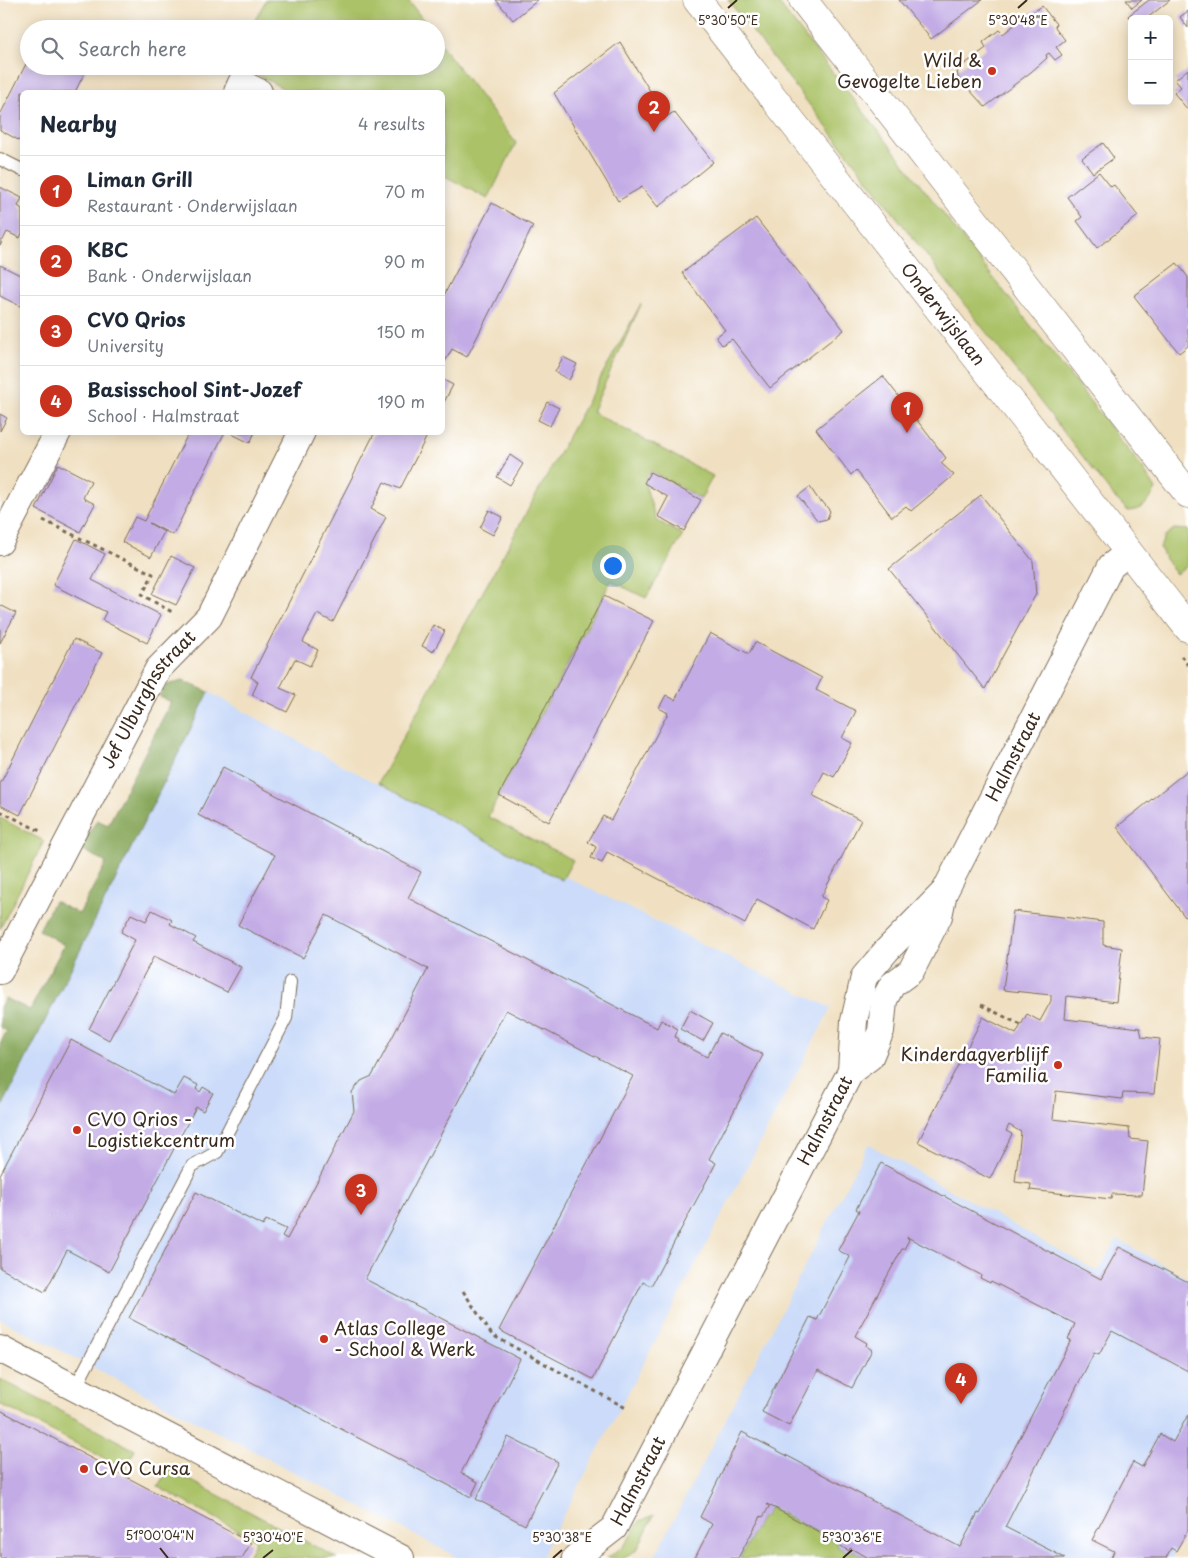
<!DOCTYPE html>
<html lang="en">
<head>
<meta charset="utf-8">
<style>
	body { margin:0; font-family:"Playpen Sans",sans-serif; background:#f2f2f3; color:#1f2937 }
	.controls { position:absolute; right:15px; top:15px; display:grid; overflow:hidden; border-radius:8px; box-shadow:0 2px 12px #0003 }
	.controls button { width:45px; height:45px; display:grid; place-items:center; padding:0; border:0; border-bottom:1px solid #e0e1e3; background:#fff; color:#1f2937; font:25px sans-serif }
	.you { position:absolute; left:612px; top:565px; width:18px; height:18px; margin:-12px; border:4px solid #fff; border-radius:50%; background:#1a73e8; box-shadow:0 0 0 8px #1a73e833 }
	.badge { display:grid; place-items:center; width:32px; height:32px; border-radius:50%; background:#c8321e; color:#fff; font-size:16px; font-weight:700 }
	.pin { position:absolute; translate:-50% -41px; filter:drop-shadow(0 1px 2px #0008) }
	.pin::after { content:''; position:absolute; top:26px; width:18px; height:15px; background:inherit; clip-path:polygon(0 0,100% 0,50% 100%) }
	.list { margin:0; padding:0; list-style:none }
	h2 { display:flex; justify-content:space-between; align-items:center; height:65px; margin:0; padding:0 20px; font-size:21px }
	h2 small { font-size:16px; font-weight:400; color:#747a83 }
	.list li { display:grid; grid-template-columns:32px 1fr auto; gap:15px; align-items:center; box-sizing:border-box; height:70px; padding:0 20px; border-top:1px solid #e0e1e3 }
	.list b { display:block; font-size:19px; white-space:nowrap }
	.list p { margin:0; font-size:16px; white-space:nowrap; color:#747a83 }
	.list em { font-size:16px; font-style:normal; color:#747a83 }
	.icon { flex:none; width:28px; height:28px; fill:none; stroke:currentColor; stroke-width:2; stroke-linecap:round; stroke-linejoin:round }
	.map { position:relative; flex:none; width:1188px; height:1558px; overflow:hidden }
	.search { position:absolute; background:#fff; box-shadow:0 2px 12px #0003; left:20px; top:20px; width:425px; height:55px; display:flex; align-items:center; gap:12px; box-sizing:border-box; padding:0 18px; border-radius:28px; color:#747a83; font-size:19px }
	.panel { position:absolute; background:#fff; box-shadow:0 2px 12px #0003; left:20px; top:90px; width:425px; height:345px; border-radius:8px }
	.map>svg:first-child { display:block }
</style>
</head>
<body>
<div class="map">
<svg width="1188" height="1558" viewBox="0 0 1188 1558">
	<rect width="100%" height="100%" fill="#fff"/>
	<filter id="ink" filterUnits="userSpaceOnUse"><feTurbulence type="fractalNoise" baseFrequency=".02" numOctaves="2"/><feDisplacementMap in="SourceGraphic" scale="10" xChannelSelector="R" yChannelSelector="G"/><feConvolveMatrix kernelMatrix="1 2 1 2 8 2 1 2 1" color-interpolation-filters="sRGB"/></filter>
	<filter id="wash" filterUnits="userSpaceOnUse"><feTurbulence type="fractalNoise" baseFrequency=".0096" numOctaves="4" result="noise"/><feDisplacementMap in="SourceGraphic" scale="20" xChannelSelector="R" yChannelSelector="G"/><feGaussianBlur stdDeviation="1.12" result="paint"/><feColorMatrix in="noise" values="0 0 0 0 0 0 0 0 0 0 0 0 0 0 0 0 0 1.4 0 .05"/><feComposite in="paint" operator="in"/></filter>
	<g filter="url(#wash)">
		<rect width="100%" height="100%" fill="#f0e0c1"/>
		<g fill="#cbdbf9">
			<polygon points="209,692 366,778 831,1008 541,1558 459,1558 0,1319 0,1111"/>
			<polygon points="868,1144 1098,1272 1117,1239 1188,1279 1188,1529 1172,1558 654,1558"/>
		</g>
		<g fill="#abc267" stroke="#737642">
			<polygon points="266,0 408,0 430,29 250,29"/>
			<path d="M 728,0 L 776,0 L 1143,469 L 1156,489 C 1149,502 1144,510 1128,511 L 1115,498 Z"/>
			<polygon points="436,38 516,143 488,199 443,175 442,92 290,92 241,66 436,66"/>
			<polygon points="641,304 592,412 713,476 701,499 651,471 645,484 656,520 683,535 646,598 611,581 488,817 573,860 562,880 378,783"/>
			<polygon points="1174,529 1188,530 1188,565 1176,574 1165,559 1160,547 1165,536"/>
			<polygon points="0,818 44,841 0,929"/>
			<polygon points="0,1379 135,1450 125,1469 0,1404"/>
			<polygon points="169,1469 337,1558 247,1558 256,1540 158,1487"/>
			<polygon points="770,1507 838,1543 837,1546 850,1553 852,1550 867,1558 740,1558 761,1517 764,1518"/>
			<polygon points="654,1515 637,1550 622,1558 607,1558 624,1546 640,1521"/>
		</g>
		<polygon fill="#88a85c" stroke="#62693d" points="183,681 209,692 0,1111 0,1043 7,1031 0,1027 0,1007 5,998 30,1010 64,945 39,930 54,901 79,914 106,863 80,848 97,820 108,825 171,702 159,696 166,685"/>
		<g id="blocks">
			<g fill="#c3ace5">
				<polygon points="496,0 538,0 513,20"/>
				<polygon points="899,0 982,0 931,39"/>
				<polygon points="1126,0 1142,0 1132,8"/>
				<polygon points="1149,0 1170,0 1146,19 1130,19 1128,16"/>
				<polygon points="1042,6 1056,24 1055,27 1065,40 1056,47 1062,55 1055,60 1049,53 1046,55 1047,58 1031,72 985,107 958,77 957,70 986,48 983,42 999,30 1003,34 1017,23 1015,19 1023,13 1027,16"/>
				<polygon points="1188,11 1188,28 1180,17"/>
				<polygon points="620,42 666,117 674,112 713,162 658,207 642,187 618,201 554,93"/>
				<polygon points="29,58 29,66 88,66 75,92 22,92 22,142 0,130 0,115"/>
				<polygon points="1188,69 1188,110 1174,93 1181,87 1175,80"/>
				<polygon points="1103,143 1114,158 1093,173 1082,158"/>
				<polygon points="1099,172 1111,187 1114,185 1138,216 1097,248 1077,221 1082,217 1067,197"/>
				<polygon points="0,187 22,198 18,206 22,209 22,233 20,238 7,232 0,246"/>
				<polygon points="492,203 533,226 467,357 452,349 442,367 442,299"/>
				<polygon points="756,218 844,330 770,388 732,339 722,345 716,337 725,330 682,273"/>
				<polygon points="1177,263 1188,277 1188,346 1179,353 1134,296"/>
				<polygon points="0,265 22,276 22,307 0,296"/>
				<polygon points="563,357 577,364 569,380 555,372"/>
				<polygon points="883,376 946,458 941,463 954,475 911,511 906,506 892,517 856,470 851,475 816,429"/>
				<polygon points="442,379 453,385 442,406"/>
				<polygon points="547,402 559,408 550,426 538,420"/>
				<polygon points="0,414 7,418 0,431"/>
				<polygon points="189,432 225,432 173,535 149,523 164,532 151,557 122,542 135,517 144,521"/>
				<polygon points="232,432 255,432 250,443 232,434"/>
				<polygon points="375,432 429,432 400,489 384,482 371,509 386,517 333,622 317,614 303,642 318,650 310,666 295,659 280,688 296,695 287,712 252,695 258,682 251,677"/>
				<polygon points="510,455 523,464 510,485 497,477"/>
				<polygon points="58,464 91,481 83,498 95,504 80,532 36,509"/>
				<polygon points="650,472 701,500 684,531 658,516 668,497 644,483"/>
				<polygon points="810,487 820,502 822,501 830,511 827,519 818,521 798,496"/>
				<polygon points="981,495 1033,561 1036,594 985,689 889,569"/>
				<polygon points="489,510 503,517 493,535 480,528"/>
				<polygon points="76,539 105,554 92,580 161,615 147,643 102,620 106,612 53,585"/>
				<polygon points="171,556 195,568 176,605 152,594"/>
				<polygon points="604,596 654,621 549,822 499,795"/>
				<polygon points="0,605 16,613 0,643"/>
				<polygon points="433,625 445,631 433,652 422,646"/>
				<polygon points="710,633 749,654 755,642 822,678 816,690 856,711 842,738 852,743 834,777 824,772 812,795 861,820 821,897 827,900 813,929 757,899 745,924 607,852 602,863 591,858 596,847 588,842 603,816 611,820 668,713 659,708 666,695 675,700"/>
				<polygon points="74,639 102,653 20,815 0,805 0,784"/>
				<polygon points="223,767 421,872 408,898 657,1028 661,1020 678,1029 675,1037 678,1039 677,1041 707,1057 720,1033 763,1055 709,1159 716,1163 651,1286 643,1282 593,1379 499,1330 633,1076 506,1010 365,1279 520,1359 461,1473 478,1482 471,1497 129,1318 196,1192 263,1226 266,1220 286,1229 282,1236 287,1239 354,1111 352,1092 361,1081 372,1076 428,969 326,915 303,958 238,925 275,855 198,815"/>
				<polygon points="1188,770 1188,915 1185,917 1117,827"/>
				<polygon points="152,910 172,920 170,924 196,938 193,942 241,967 227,992 154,956 109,1040 89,1029 135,940 121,932 131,914 146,921"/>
				<polygon points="1013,911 1103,922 1103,945 1122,948 1116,1002 1067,996 1065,1019 1140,1028 1142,1037 1160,1039 1154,1094 1123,1093 1122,1099 1056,1091 1053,1119 1129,1128 1130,1139 1148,1141 1142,1195 1112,1194 1111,1199 1030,1190 1031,1184 1015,1182 1021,1132 1009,1125 1006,1131 1012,1134 990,1179 918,1142 983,1017 1016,1034 1027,1014 1040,1021 1051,1001 1051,995 1003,990"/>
				<polygon points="690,1010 713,1023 703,1041 680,1029"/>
				<polygon points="71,1040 174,1095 184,1078 198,1085 196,1089 200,1092 203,1087 213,1093 203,1111 196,1107 109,1272 67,1250 45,1292 0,1268 0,1175"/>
				<polygon points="881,1163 1101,1279 1119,1247 1188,1282 1188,1371 1112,1331 1099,1355 1094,1353 1005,1527 1065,1558 869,1558 850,1548 849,1551 839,1545 840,1543 767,1504 769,1507 763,1517 761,1516 738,1558 695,1558 712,1524 700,1517 742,1432 960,1547 978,1513 980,1514 1071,1340 1068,1339 1075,1324 991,1281 990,1283 980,1278 981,1275 907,1237 909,1240 904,1249 902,1249 855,1336 867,1343 866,1346 872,1350 852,1388 818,1370 789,1426 762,1412 810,1317 817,1320 850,1257 838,1250 859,1211 856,1209"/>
				<polygon points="0,1410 251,1543 242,1558 0,1558"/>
				<polygon points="1188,1415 1188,1530 1176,1551 1171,1548 1166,1558 1111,1558 1114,1551 1092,1540 1133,1462 1142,1467 1160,1434 1173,1442"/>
				<polygon points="508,1437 558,1462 525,1525 476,1499"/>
			</g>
		</g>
	</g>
	<g filter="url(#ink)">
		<use href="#blocks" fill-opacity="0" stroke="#7a6a57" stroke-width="1"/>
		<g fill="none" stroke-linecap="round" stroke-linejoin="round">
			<g stroke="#7a6a57" stroke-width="14">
				<g id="lane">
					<polyline points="0,159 22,170"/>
					<polyline points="75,1388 192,1166 217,1152 286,1018 290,982"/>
				</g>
			</g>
			<g stroke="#7a6a57" stroke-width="28">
				<g id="street">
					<polyline points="237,92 241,83 259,92"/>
					<polyline points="0,542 58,432"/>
					<path id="s1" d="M 0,971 L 158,669 L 209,617 L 302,432"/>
					<polyline points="851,1071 870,1057 881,1031 884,1000 892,985 911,971 939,916 943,897"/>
					<polyline points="0,1349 401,1558"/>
					<path id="s2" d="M 575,1558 L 614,1528 L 851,1071 L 854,1021 L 864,977 L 887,950 L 945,891 L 1111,566 L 1129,552"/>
				</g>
			</g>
			<g stroke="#7a6a57" stroke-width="29">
				<g id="secondary">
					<path id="s3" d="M 697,0 L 1188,628"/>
					<polyline points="803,0 1188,494"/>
				</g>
			</g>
			<g stroke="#7a6a57" stroke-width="3" stroke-dasharray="4 4" stroke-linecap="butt">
				<polyline points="43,520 153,574 142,595 172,612"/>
				<polyline points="1181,656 1188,665"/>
				<polyline points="0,811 40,831"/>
				<polyline points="981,1005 1021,1025"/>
				<polyline points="463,1291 492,1335 626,1408"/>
			</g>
			<use href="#lane" stroke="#fff" stroke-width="12"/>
			<use href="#street" stroke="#fff" stroke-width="26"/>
			<use href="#secondary" stroke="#fff" stroke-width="28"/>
		</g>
	</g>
	<path fill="none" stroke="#3b2a1e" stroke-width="2" d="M 728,8 L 737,0M 1018,8 L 1027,0M 160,1548 L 168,1558M 263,1558 L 273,1550M 553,1558 L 562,1550M 843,1558 L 852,1550"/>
	<g fill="#c8321e" stroke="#fff" stroke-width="2">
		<circle cx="992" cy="71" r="5"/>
		<circle cx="1058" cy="1065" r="5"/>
		<circle cx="77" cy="1130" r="5"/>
		<circle cx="324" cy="1339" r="5"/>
		<circle cx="84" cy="1469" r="5"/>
	</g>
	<g text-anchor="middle" stroke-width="5" stroke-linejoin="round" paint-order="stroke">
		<g font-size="18" fill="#3b2a1e" stroke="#fff" text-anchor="start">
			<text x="982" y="67" text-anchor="end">Wild &amp;<tspan x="982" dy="21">Gevogelte Lieben</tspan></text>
			<text x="1048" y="1061" text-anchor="end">Kinderdagverblijf<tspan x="1048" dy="21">Familia</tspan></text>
			<text x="87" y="1126">CVO Qrios -<tspan x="87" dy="21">Logistiekcentrum</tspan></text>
			<text x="334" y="1335">Atlas College<tspan x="334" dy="21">- School &amp; Werk</tspan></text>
			<text x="94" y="1475">CVO Cursa</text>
		</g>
		<g font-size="18" fill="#3b2a1e" stroke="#fff">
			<text dy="6" stroke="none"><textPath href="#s3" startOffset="399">Onderwijslaan</textPath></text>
			<text dy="6" stroke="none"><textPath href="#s1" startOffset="310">Jef Ulburghsstraat</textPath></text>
			<text dy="6" stroke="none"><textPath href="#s2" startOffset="928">Halmstraat</textPath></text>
			<text dy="6" stroke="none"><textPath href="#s2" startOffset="508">Halmstraat</textPath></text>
			<text dy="6" stroke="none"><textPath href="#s2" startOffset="102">Halmstraat</textPath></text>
		</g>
	</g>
	<g font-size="12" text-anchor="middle" fill="#3b2a1e" stroke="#fff" stroke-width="5" stroke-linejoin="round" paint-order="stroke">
		<text x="728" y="25">5°30'50"E</text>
		<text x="1018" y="25">5°30'48"E</text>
		<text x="160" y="1540">51°00'04"N</text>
		<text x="273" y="1542">5°30'40"E</text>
		<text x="562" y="1542">5°30'38"E</text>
		<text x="852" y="1542">5°30'36"E</text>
	</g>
</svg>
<div class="controls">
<button>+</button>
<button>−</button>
</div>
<div class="you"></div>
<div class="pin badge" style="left:907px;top:433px">1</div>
<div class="pin badge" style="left:654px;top:132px">2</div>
<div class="pin badge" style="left:361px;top:1215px">3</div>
<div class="pin badge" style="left:961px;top:1404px">4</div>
<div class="search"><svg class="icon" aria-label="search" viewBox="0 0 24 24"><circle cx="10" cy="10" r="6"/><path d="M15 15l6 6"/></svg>Search here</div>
<section class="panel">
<h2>Nearby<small>4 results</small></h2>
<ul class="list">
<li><span class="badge">1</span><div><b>Liman Grill</b><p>Restaurant · Onderwijslaan</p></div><em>70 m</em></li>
<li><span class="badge">2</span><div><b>KBC</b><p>Bank · Onderwijslaan</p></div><em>90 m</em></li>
<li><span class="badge">3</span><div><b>CVO Qrios</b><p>University</p></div><em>150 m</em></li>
<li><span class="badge">4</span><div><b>Basisschool Sint-Jozef</b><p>School · Halmstraat</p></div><em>190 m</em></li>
</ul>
</section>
</div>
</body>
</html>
